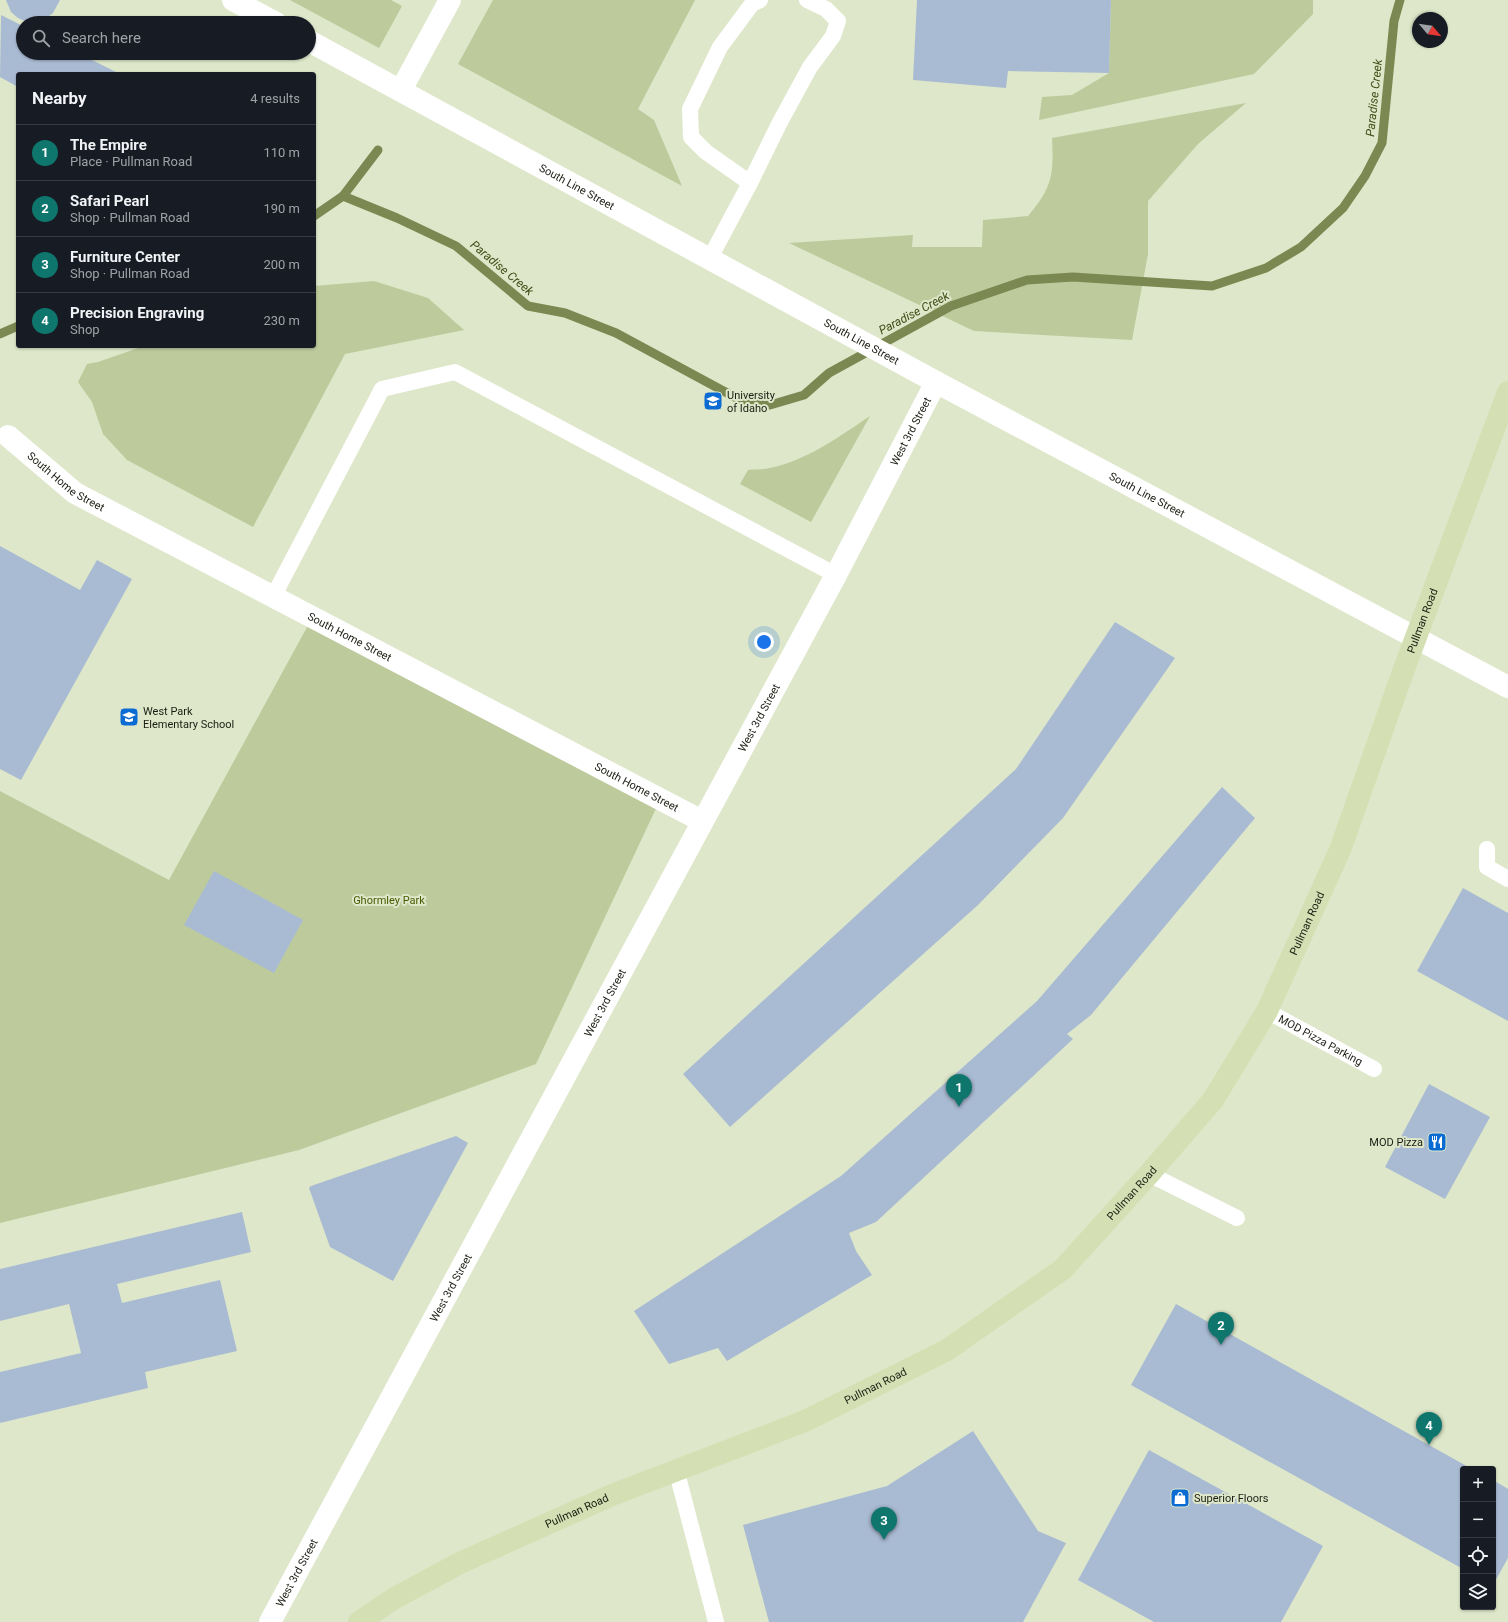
<!DOCTYPE html>
<html lang="en">
<head>
<meta charset="utf-8">
<style>
	body { margin:0; font-family:Roboto,sans-serif; background:#242831; color:#f1f3f6 }
	.controls { position:absolute; right:12px; bottom:12px; display:grid; overflow:hidden; border-radius:4px; box-shadow:0 1px 3px #0004 }
	.controls button { width:36px; height:36px; display:grid; place-items:center; padding:0; border:0; border-bottom:1px solid #363941; background:#171b24; color:#f1f3f6; font:20px sans-serif }
	.compass { position:absolute; left:1412px; top:12px; width:36px; height:36px; border-radius:50%; background:#171b24; box-shadow:0 1px 3px #0004; rotate:119deg }
	.you { position:absolute; left:764px; top:642px; width:14px; height:14px; margin:-10px; border:3px solid #fff; border-radius:50%; background:#1a73e8; box-shadow:0 0 0 6px #1a73e833 }
	.badge { display:grid; place-items:center; width:26px; height:26px; border-radius:50%; background:#0f766e; color:#fff; font-size:13px; font-weight:700 }
	.pin { position:absolute; translate:-50% -33px; filter:drop-shadow(0 1px 2px #0008) }
	.pin::after { content:''; position:absolute; top:21px; width:14px; height:12px; background:inherit; clip-path:polygon(0 0,100% 0,50% 100%) }
	.list { margin:0; padding:0; list-style:none }
	h2 { display:flex; justify-content:space-between; align-items:center; height:52px; margin:0; padding:0 16px; font-size:17px }
	h2 small { font-size:13px; font-weight:400; color:#9ea1a6 }
	.list li { display:grid; grid-template-columns:26px 1fr auto; gap:12px; align-items:center; box-sizing:border-box; height:56px; padding:0 16px; border-top:1px solid #363941 }
	.list b { display:block; font-size:15px; white-space:nowrap }
	.list p { margin:0; font-size:13px; white-space:nowrap; color:#9ea1a6 }
	.list em { font-size:13px; font-style:normal; color:#9ea1a6 }
	.icon { flex:none; width:22px; height:22px; fill:none; stroke:currentColor; stroke-width:2; stroke-linecap:round; stroke-linejoin:round }
	.map { position:relative; flex:none; width:1508px; height:1622px; overflow:hidden }
	.search { position:absolute; background:#171b24; box-shadow:0 1px 3px #0004; left:16px; top:16px; width:300px; height:44px; display:flex; align-items:center; gap:10px; box-sizing:border-box; padding:0 14px; border-radius:22px; color:#9ea1a6; font-size:15px }
	.panel { position:absolute; background:#171b24; box-shadow:0 1px 3px #0004; left:16px; top:72px; width:300px; height:276px; border-radius:4px }
	.map>svg:first-child { display:block }
</style>
</head>
<body>
<div class="map">
<svg width="1508" height="1622" viewBox="0 0 1508 1622">
	<rect width="100%" height="100%" fill="#dee7c9"/>
	<g fill="#bdca9c">
		<polygon points="290,0 391,0 402,6 379,48"/>
		<polygon points="493,0 695,0 638,109 654,120 682,186 458,64"/>
		<polygon points="1111,0 1313,0 1313,14 1254,74 1039,120 1042,97 1072,95 1109,73"/>
		<path d="M 1246,103 L 1198,144 L 1148,201 L 1148,254 L 1132,340 L 974,331 L 789,243 L 913,235 L 912,247 L 982,247 L 983,220 L 1028,216 C 1052,188 1054,175 1052,138 Z"/>
		<polygon points="374,281 428,298 464,330 345,354 253,527 127,460 103,434 92,402 78,382 87,364 98,362 144,346 314,346 314,286"/>
		<path d="M 870,416 L 811,522 L 740,484 L 748,470 C 755,469 763,470 770,468 C 806,461 840,436 870,416 Z"/>
		<polygon points="312,618 660,800 536,1064 299,1150 0,1223 0,791 169,880"/>
	</g>
	<g fill="none" stroke-linecap="round" stroke-linejoin="round">
		<g stroke="#7b8852" stroke-width="9">
			<polyline points="343,196 397,218 456,246 528,306 565,313 616,333 742,401 770,405 804,395 829,373 951,306 1027,280 1073,277 1212,286 1266,268 1301,247 1343,208 1365,176 1382,143 1394,21 1400,0"/>
			<polyline points="314,216 343,196 378,150"/>
			<polyline points="0,334 18,326"/>
		</g>
	</g>
	<g fill="#a9bbd3">
		<polygon points="6,0 60,0 53,13 45,19 36,22 27,22 18,18 11,12"/>
		<polygon points="917,0 1111,0 1109,73 1008,71 1006,88 913,80"/>
		<polygon points="1,15 23,26 23,53 78,53 120,74 18,74 18,87 0,77"/>
		<polygon points="0,546 80,590 97,560 132,579 21,780 0,769"/>
		<polygon points="1115,622 1175,658 1063,818 978,905 730,1127 683,1074 1016,769"/>
		<polygon points="1222,787 1255,818 1091,1015 1067,1034 1073,1039 876,1222 849,1233 856,1251 872,1275 727,1361 718,1348 669,1364 634,1311 841,1176 1037,1001"/>
		<polygon points="214,871 303,920 274,973 184,925"/>
		<polygon points="1463,888 1508,913 1508,1021 1417,971"/>
		<polygon points="1429,1084 1490,1117 1445,1199 1385,1167"/>
		<polygon points="456,1136 468,1143 393,1281 330,1247 309,1188 311,1186"/>
		<polygon points="242,1212 251,1252 117,1284 122,1303 220,1280 237,1351 145,1372 148,1388 0,1423 0,1372 81,1353 69,1304 0,1321 0,1269"/>
		<polygon points="1176,1304 1472,1469 1463,1469 1463,1569 1131,1385"/>
		<polygon points="973,1431 1038,1531 1066,1543 1023,1622 769,1622 743,1525 887,1486"/>
		<polygon points="1149,1450 1323,1546 1281,1622 1154,1622 1078,1580"/>
		<polygon points="1493,1480 1508,1489 1508,1558 1493,1585"/>
	</g>
	<g fill="none" stroke-linecap="round" stroke-linejoin="round">
		<g stroke="#fff" stroke-width="16">
			<polyline points="750,183 706,152 691,137 690,109 720,47 752,4 760,0"/>
			<polyline points="710,258 750,183 780,122 810,67 833,36 838,21 826,9 807,0"/>
			<polyline points="273,597 382,389 455,372 836,575"/>
			<polyline points="1487,849 1487,867 1508,879"/>
			<path id="s1" d="M 1267,1011 L 1374,1069"/>
			<polyline points="1149,1174 1237,1218"/>
			<polyline points="676,1469 716,1622"/>
		</g>
		<g stroke="#fff" stroke-width="22">
			<polyline points="401,90 450,0"/>
			<path id="s2" d="M 8,436 L 75,493 L 702,821"/>
			<path id="s3" d="M 270,1622 L 836,575 L 936,382"/>
		</g>
		<g stroke="#fff" stroke-width="22">
			<polyline points="233,0 276,23"/>
			<path id="s4" d="M 309,41 L 936,382 L 1508,687"/>
		</g>
		<path stroke="#d4e0b3" stroke-width="22" id="s5" d="M 359,1622 L 393,1599 L 460,1563 L 612,1495 L 805,1421 L 947,1350 L 1063,1269 L 1149,1174 L 1213,1100 L 1267,1011 L 1340,850 L 1404,669 L 1508,392"/>
	</g>
	<defs>
		<g id="university-square" transform="scale(1)"><rect x="-9" y="-9" width="18" height="18" rx="4" fill="#0a6bd3" stroke="#dee7c9"/><path d="M0-5L7-2L0 1L-7-2ZM-4 1L0 2.5L4 1V4Q0 6-4 4Z" fill="#fff"/></g>
		<g id="school-square" transform="scale(1)"><rect x="-9" y="-9" width="18" height="18" rx="4" fill="#0a6bd3" stroke="#dee7c9"/><path d="M0-5L7-2L0 1L-7-2ZM-4 1L0 2.5L4 1V4Q0 6-4 4Z" fill="#fff"/></g>
		<g id="restaurant-square" transform="scale(1)"><rect x="-9" y="-9" width="18" height="18" rx="4" fill="#0a6bd3" stroke="#dee7c9"/><path d="M-5-6h1v4h1v-4h1v4h1v-4h1v5L-1.5 .5V6h-2V.5L-5-1ZM5-6V6H3V1.5H1.5Q1.5-4 5-6Z" fill="#fff"/></g>
		<g id="shop-square" transform="scale(1)"><rect x="-9" y="-9" width="18" height="18" rx="4" fill="#0a6bd3" stroke="#dee7c9"/><path d="M-5-2.5h2.3a2.7 3.5 0 0 1 5.4 0H5L5.5 6h-11ZM-1.5-2.5h3a1.5 2.3 0 0 0-3 0Z" fill="#fff"/></g>
	</defs>
	<g fill-rule="evenodd">
		<use href="#university-square" x="713" y="401"/>
		<use href="#school-square" x="129" y="717"/>
		<use href="#restaurant-square" x="1437" y="1142"/>
		<use href="#shop-square" x="1180" y="1498"/>
	</g>
	<g text-anchor="middle" stroke-width="4" stroke-linejoin="round" paint-order="stroke">
		<g font-size="11" fill="#1b1d13" stroke="#dee7c9">
			<text dy="4" stroke="none"><textPath href="#s4" startOffset="305">South Line Street</textPath></text>
			<text dy="4" stroke="none"><textPath href="#s4" startOffset="629">South Line Street</textPath></text>
			<text dy="4" stroke="none"><textPath href="#s3" startOffset="1352">West 3rd Street</textPath></text>
			<text dy="4" stroke="none"><textPath href="#s2" startOffset="74">South Home Street</textPath></text>
			<text dy="4" stroke="none"><textPath href="#s4" startOffset="953">South Line Street</textPath></text>
			<text dy="4" stroke="none"><textPath href="#s5" startOffset="1541">Pullman Road</textPath></text>
			<text dy="4" stroke="none"><textPath href="#s2" startOffset="398">South Home Street</textPath></text>
			<text dy="4" stroke="none"><textPath href="#s3" startOffset="1028">West 3rd Street</textPath></text>
			<text dy="4" stroke="none"><textPath href="#s2" startOffset="722">South Home Street</textPath></text>
			<text dy="4" stroke="none"><textPath href="#s5" startOffset="1217">Pullman Road</textPath></text>
			<text dy="4" stroke="none"><textPath href="#s3" startOffset="704">West 3rd Street</textPath></text>
			<text dy="4" stroke="none"><textPath href="#s1" startOffset="61">MOD Pizza Parking</textPath></text>
			<text dy="4" stroke="none"><textPath href="#s5" startOffset="893">Pullman Road</textPath></text>
			<text dy="4" stroke="none"><textPath href="#s3" startOffset="380">West 3rd Street</textPath></text>
			<text dy="4" stroke="none"><textPath href="#s5" startOffset="569">Pullman Road</textPath></text>
			<text dy="4" stroke="none"><textPath href="#s5" startOffset="245">Pullman Road</textPath></text>
			<text dy="4" stroke="none"><textPath href="#s3" startOffset="56">West 3rd Street</textPath></text>
		</g>
		<g font-size="11" fill="#1b1d13" stroke="#dee7c9" text-anchor="start">
			<text x="727" y="399">University<tspan x="727" dy="13">of Idaho</tspan></text>
			<text x="143" y="715">West Park<tspan x="143" dy="13">Elementary School</tspan></text>
			<text x="1423" y="1146" text-anchor="end">MOD Pizza</text>
			<text x="1194" y="1502">Superior Floors</text>
		</g>
		<g font-size="11" fill="#4b5a02" stroke="#dee7c9">
			<text x="389" y="904">Ghormley Park</text>
		</g>
		<g font-size="12" font-style="italic" fill="#424d18" stroke="#dee7c9">
			<text transform="translate(1374 98) rotate(-84)" y="4">Paradise Creek</text>
			<text transform="translate(502 268) rotate(40)" y="4">Paradise Creek</text>
			<text transform="translate(914 313) rotate(-28)" y="4">Paradise Creek</text>
		</g>
	</g>
</svg>
<div class="controls">
<button>+</button>
<button>−</button>
<button><svg class="icon" aria-label="locate" viewBox="0 0 24 24"><circle cx="12" cy="12" r="6"/><path d="M12 2v4M12 18v4M2 12h4M18 12h4"/></svg></button>
<button><svg class="icon" aria-label="layers" viewBox="0 0 24 24"><path d="M12 4l9 5-9 5-9-5zM3 14l9 5 9-5"/></svg></button>
</div>
<svg class="compass" viewBox="-18 -18 36 36"><path d="M0-13l5 13h-10z" fill="#e53935"/><path d="M0 13l5-13h-10z" fill="#9ea1a6"/></svg>
<div class="you"></div>
<div class="pin badge" style="left:959px;top:1107px">1</div>
<div class="pin badge" style="left:1221px;top:1345px">2</div>
<div class="pin badge" style="left:884px;top:1540px">3</div>
<div class="pin badge" style="left:1429px;top:1445px">4</div>
<div class="search"><svg class="icon" aria-label="search" viewBox="0 0 24 24"><circle cx="10" cy="10" r="6"/><path d="M15 15l6 6"/></svg>Search here</div>
<section class="panel">
<h2>Nearby<small>4 results</small></h2>
<ul class="list">
<li><span class="badge">1</span><div><b>The Empire</b><p>Place · Pullman Road</p></div><em>110 m</em></li>
<li><span class="badge">2</span><div><b>Safari Pearl</b><p>Shop · Pullman Road</p></div><em>190 m</em></li>
<li><span class="badge">3</span><div><b>Furniture Center</b><p>Shop · Pullman Road</p></div><em>200 m</em></li>
<li><span class="badge">4</span><div><b>Precision Engraving</b><p>Shop</p></div><em>230 m</em></li>
</ul>
</section>
</div>
</body>
</html>
